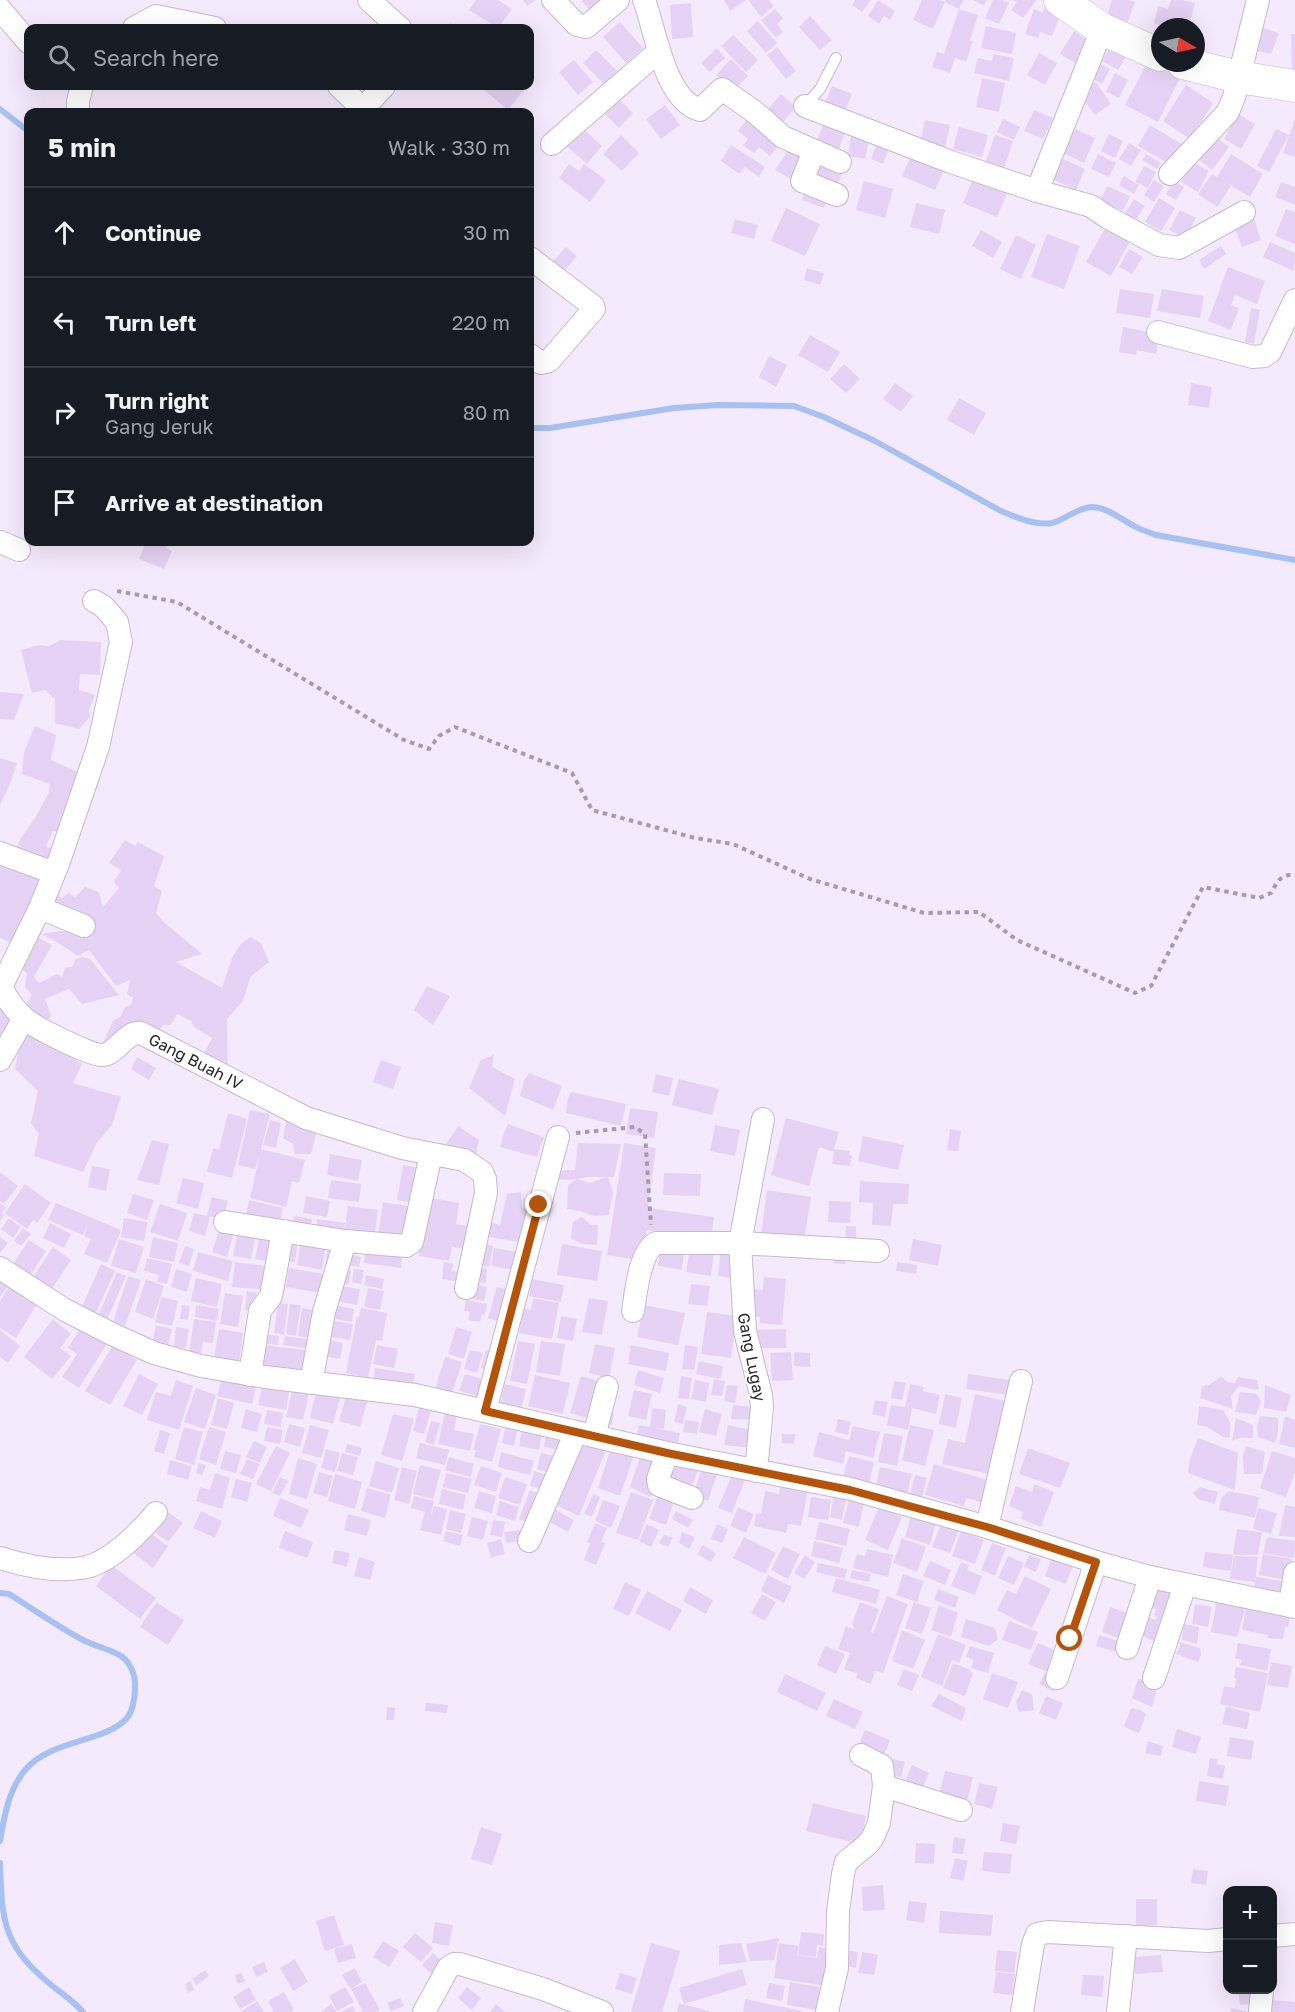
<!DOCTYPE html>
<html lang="en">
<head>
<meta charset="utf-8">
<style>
	body { margin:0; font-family:"Golos Text",sans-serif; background:#242831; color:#f1f3f6 }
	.controls { position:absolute; right:18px; bottom:18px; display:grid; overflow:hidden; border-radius:12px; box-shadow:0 6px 24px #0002 }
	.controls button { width:54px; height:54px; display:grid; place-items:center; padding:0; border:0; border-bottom:2px solid #363941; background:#171b24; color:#f1f3f6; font:30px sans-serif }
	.compass { position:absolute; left:1151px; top:18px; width:54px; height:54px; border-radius:50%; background:#171b24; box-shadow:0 6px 24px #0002; rotate:99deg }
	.stop { position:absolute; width:18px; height:18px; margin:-14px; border:4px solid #b45309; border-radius:50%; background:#fff }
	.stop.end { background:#b45309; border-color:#fff; box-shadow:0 2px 6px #0008 }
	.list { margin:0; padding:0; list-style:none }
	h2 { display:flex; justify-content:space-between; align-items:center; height:78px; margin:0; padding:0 24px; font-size:26px }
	h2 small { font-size:20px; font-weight:400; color:#9ea1a6 }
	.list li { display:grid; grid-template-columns:39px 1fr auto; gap:18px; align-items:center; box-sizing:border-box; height:90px; padding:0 24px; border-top:2px solid #363941 }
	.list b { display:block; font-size:22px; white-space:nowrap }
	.list p { margin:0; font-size:20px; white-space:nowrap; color:#9ea1a6 }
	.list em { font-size:20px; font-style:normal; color:#9ea1a6 }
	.icon { flex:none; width:33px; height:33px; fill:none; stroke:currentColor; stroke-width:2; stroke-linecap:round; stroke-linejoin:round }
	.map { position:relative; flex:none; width:1295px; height:2012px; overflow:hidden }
	.search { position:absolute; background:#171b24; box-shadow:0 6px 24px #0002; left:24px; top:24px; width:510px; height:66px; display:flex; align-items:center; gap:15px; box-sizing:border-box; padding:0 21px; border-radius:12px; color:#9ea1a6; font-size:22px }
	.panel { position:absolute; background:#171b24; box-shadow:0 6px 24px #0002; left:24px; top:108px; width:510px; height:438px; border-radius:12px }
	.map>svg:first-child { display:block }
</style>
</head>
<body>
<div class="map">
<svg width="1295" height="2012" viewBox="0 0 1295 2012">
	<rect width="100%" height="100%" fill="#f5eafd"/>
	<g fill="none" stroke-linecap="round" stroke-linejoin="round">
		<g stroke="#a6c1f2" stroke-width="6">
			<polyline points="0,109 28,131"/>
			<path d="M 530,428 L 550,428 L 674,408 L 718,405 L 794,406 L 824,417 L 875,441 L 1001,511 C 1015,517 1036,526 1052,523 C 1065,520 1077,508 1091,507 C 1107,507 1121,519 1134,526 C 1141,530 1149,532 1156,535 L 1295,560"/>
			<path d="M 0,1593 L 9,1594 C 33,1609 57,1626 83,1640 C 95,1646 109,1649 121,1656 C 131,1663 136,1676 135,1688 C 135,1697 133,1711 127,1718 C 106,1742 51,1740 26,1769 C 9,1788 4,1817 0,1841"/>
			<path d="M 0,1863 C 2,1913 1,1941 41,1976 C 54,1989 71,1998 83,2012"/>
		</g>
	</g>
	<g fill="#e6d2f4">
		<polygon points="476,0 498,0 512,9 498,28 469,10"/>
		<polygon points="523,0 536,0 527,6"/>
		<polygon points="583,0 607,0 592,13 582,1"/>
		<polygon points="724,0 746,0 730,11"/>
		<polygon points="751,0 769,0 774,6 761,17 749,1"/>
		<polygon points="855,0 871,0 862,12 852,5"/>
		<polygon points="878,0 895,11 890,20 884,16 879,24 868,16"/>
		<polygon points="922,0 941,0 945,2 933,29 913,20"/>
		<polygon points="946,0 964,0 959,9 945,2"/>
		<polygon points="973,0 987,0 984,6"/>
		<polygon points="993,0 1002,0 1009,3 999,24 985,18"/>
		<polygon points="1013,0 1037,0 1023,18 1011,10 1017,2"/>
		<polygon points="1112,0 1128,0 1135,2 1127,24 1106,17"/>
		<polygon points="1171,0 1182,0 1195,3 1189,27 1163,27 1154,23 1158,6 1168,9"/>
		<polygon points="691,3 693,37 672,39 670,5"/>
		<polygon points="1045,6 1055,9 1060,16 1052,36 1040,32 1038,38 1025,34 1034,9 1043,13"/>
		<polygon points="775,9 783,18 777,24 783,32 776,38 761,20"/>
		<polygon points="959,9 978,15 970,40 973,41 966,62 955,58 950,73 932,67 937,52 944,54"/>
		<polygon points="810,16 832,40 820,50 799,27"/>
		<polygon points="758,21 777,43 766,53 747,31"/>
		<polygon points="620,22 643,48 626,63 603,37"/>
		<polygon points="450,23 458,28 446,28"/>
		<polygon points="986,26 1016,33 1012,54 981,48"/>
		<polygon points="1257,26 1279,33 1271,54 1250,49"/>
		<polygon points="1074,31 1093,44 1080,66 1060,54"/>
		<polygon points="1291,34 1295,34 1295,70 1292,70"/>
		<polygon points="733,35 758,60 746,72 721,46"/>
		<polygon points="1113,42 1129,51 1118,70 1102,61"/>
		<polygon points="777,47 796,71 786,79 767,55"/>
		<polygon points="717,48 725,58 710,72 701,63"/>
		<polygon points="596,50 617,71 604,84 583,63"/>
		<polygon points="1039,53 1057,63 1045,85 1027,75"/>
		<polygon points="993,54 1014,58 1009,81 974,73 978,58 992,61"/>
		<polygon points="731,59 748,76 733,91 716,75"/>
		<polygon points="574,60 593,82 578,95 559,72"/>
		<polygon points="1095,61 1110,69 1102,84 1087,76"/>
		<polygon points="1148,61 1180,78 1158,122 1125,105"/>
		<polygon points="1115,73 1128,80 1119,98 1106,92"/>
		<polygon points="982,78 1005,83 999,112 976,107"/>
		<polygon points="1096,82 1111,104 1095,115 1080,94"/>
		<polygon points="1186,85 1213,103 1190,139 1163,121"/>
		<polygon points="479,86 521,86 525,89 508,110"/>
		<polygon points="832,86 852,94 842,119 822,110"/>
		<polygon points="781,94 796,107 780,126 765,113"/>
		<polygon points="617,97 633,113 619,128 603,112"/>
		<polygon points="665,105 680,125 661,139 646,119"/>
		<polygon points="1034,110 1053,118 1043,139 1024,131"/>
		<polygon points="751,114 783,140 770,156 759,147 754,153 743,145 748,139 738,131"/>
		<polygon points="1238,114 1255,124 1241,149 1224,139"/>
		<polygon points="1003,119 1020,127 1014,140 997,132"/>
		<polygon points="1295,119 1295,157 1283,153"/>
		<polygon points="925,120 950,125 944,152 919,146"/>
		<polygon points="824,122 846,130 837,154 815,146"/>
		<polygon points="1150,125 1183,145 1171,165 1138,146"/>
		<polygon points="580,126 602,146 587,164 564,144"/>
		<polygon points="959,127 988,135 982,157 953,149"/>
		<polygon points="1075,129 1095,138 1084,163 1063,153"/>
		<polygon points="1276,129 1289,135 1269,172 1257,166"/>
		<polygon points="852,131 870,135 865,159 848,156"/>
		<polygon points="1109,134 1123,141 1115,158 1101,151"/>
		<polygon points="621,135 639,153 622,171 603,154"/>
		<polygon points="995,135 1013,141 1004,169 985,164"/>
		<polygon points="1215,136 1229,147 1212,170 1198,159"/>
		<polygon points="877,143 889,148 883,164 871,159"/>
		<polygon points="1129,143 1141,150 1131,166 1119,159"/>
		<polygon points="731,145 765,167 759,177 745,167 740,174 721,161"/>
		<polygon points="789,149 804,158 791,179 775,170"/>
		<polygon points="913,152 946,166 935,190 902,176"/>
		<polygon points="1098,154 1116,163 1109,177 1091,169"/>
		<polygon points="1146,154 1161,163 1157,169 1142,160"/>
		<polygon points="1231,154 1263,174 1250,197 1222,180 1231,186 1217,207 1198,194 1212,174 1217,177"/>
		<polygon points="1061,158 1085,169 1076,190 1052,179"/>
		<polygon points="820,159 844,169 834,193 810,182"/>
		<polygon points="1192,162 1209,171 1198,192 1181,182"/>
		<polygon points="569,164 579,171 584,164 606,180 590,202 559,178"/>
		<polygon points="1144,166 1156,172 1148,188 1135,182"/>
		<polygon points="975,174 1009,188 997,217 963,203"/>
		<polygon points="1124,176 1139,185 1134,194 1119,185"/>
		<polygon points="1154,180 1164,186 1154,202 1144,195"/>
		<polygon points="864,181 893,189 885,218 856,210"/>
		<polygon points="1174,181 1184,187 1176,200 1166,194"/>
		<polygon points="1281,182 1295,187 1295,205 1275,197"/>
		<polygon points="808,185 830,193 824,208 802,200"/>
		<polygon points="1107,186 1130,196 1123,211 1100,201"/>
		<polygon points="1159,198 1175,208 1161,231 1145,222"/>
		<polygon points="1134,199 1145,206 1134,222 1124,215"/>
		<polygon points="916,203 945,210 939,234 910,227"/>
		<polygon points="786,208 820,224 805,256 771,241"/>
		<polygon points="1286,209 1295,212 1295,244 1275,236"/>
		<polygon points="1180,210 1196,218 1185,238 1169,230"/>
		<polygon points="1254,218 1261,240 1242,247 1234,226"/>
		<polygon points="735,219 758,225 754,239 731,233"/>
		<polygon points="1110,220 1134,234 1111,276 1086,262"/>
		<polygon points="981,230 1002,242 993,258 972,246"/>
		<polygon points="1047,234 1080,246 1064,289 1031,277"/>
		<polygon points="1016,235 1036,245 1021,279 1000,269"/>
		<polygon points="1270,242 1295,253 1294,271 1263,257"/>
		<polygon points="1221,246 1226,254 1204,269 1199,260"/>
		<polygon points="566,247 577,256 564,271 553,261"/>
		<polygon points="1129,249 1143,257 1132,274 1119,267"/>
		<polygon points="1228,267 1265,281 1257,304 1235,295 1231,305 1239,308 1231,330 1208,321"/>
		<polygon points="807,268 824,273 820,285 804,280"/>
		<polygon points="1120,289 1154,294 1150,318 1116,313"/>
		<polygon points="1162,289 1204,296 1200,318 1157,311"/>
		<polygon points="1251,308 1260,310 1254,344 1245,342"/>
		<polygon points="1123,327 1159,334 1156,354 1137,350 1136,355 1119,352"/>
		<polygon points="810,335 840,352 828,372 798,355"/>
		<polygon points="769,356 787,365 776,387 759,377"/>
		<polygon points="844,364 860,379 846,393 830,379"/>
		<polygon points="895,383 913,396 901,412 883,399"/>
		<polygon points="1191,383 1212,387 1209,408 1188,405"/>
		<polygon points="959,398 986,413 974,435 947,420"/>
		<polygon points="146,542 168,542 166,548 172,551 164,569 139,559"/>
		<polygon points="61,640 101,642 100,675 80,674 79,690 95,695 89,710 90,717 79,729 55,723 55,699 45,690 32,693 21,650 39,645 49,646"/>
		<polygon points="0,692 24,694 14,720 0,719"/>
		<polygon points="35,726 56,735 51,760 80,773 60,832 53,831 46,846 58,852 53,860 15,851 21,838 35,818 49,792 50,784 22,774 24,752"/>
		<polygon points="0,758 17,763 10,784 0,805"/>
		<polygon points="125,840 135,846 138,842 164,856 154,886 162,891 156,913 166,924 202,954 176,962 222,988 232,958 240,945 250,937 261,943 269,962 251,976 243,1001 227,1019 228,1070 203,1055 212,1038 194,1027 191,1021 177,1014 171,1025 163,1025 155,1037 111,1046 103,1043 113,1021 120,1017 125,1007 131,1005 133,998 127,994 130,980 116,986 89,950 78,956 60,944 41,934 87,927 52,898 57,891 61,898 69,893 75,897 85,887 99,892 103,907 119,888 114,882 121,870 109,863"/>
		<polygon points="0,860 42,877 13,944 0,938"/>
		<polygon points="32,934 52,945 34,977 39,983 57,974 62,977 65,968 73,966 75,959 82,957 90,959 119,995 82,1004 69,989 45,999 51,1016 44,1025 26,1005 32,995 25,987 27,974 18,964"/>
		<polygon points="427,986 450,996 433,1025 414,1010"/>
		<polygon points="0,998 15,1019 0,1041"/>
		<polygon points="27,1028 82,1064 73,1083 121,1097 112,1125 96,1144 83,1172 34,1156 39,1134 31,1123 38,1091 15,1069 18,1054 15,1048"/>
		<polygon points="494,1055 492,1067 515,1079 505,1116 469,1088 481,1060"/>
		<polygon points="137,1057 156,1068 149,1080 131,1069"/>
		<polygon points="381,1060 401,1067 393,1089 373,1082"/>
		<polygon points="529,1073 562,1086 553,1110 520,1096 524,1081"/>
		<polygon points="656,1074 673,1078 669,1096 652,1092"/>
		<polygon points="679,1079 719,1089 712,1115 672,1105"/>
		<polygon points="571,1092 626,1104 621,1126 566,1113 568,1098"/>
		<polygon points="630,1108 658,1112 654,1138 626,1134"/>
		<polygon points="250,1110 270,1114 261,1149 305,1160 299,1183 292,1181 286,1207 250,1198 260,1154 255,1169 238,1165"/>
		<polygon points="228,1113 247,1119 232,1178 207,1172 213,1148 219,1150"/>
		<polygon points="786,1118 839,1132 834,1149 850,1151 849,1155 852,1156 850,1166 832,1164 834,1152 819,1147 809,1186 771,1175"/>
		<polygon points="270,1120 281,1123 276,1148 263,1145"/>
		<polygon points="286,1121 317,1130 311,1154 295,1154 293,1144 283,1138"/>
		<polygon points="508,1124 544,1137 537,1157 500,1147 504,1133"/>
		<polygon points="715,1125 740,1130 735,1156 710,1151"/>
		<polygon points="458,1126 479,1140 475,1160 441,1152"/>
		<polygon points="950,1129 961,1131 958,1151 947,1150"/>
		<polygon points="863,1136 904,1145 898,1170 858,1161"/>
		<polygon points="152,1140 169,1144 159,1185 137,1180"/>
		<polygon points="578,1143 621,1144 614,1177 589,1177 571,1180 553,1179 553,1171 575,1170"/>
		<polygon points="624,1143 656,1148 648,1208 714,1217 711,1239 647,1230 642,1261 607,1255"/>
		<polygon points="330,1154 362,1160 358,1181 327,1175"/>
		<polygon points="403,1165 420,1168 414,1203 397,1200"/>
		<polygon points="92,1166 110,1169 106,1191 88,1187"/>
		<polygon points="0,1172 18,1186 4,1204 0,1201"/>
		<polygon points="664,1173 701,1174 700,1196 663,1195"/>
		<polygon points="608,1176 613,1192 609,1215 594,1216 580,1211 567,1209 568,1185 577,1179 590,1183"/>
		<polygon points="183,1178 204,1183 198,1209 176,1203"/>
		<polygon points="331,1180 361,1184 359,1202 328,1198"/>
		<polygon points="860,1181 909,1184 908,1204 893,1204 891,1226 872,1225 873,1203 859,1202"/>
		<polygon points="25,1184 51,1203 37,1223 33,1220 27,1229 5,1213"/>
		<polygon points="767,1190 811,1197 804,1241 761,1235"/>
		<polygon points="521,1192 522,1208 534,1211 525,1243 485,1236 486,1221 500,1225 507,1194"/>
		<polygon points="133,1194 154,1200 147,1220 127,1213"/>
		<polygon points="306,1196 330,1201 327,1217 303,1213"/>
		<polygon points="212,1197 228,1201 223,1220 210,1216 205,1236 189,1231 194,1213 207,1216"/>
		<polygon points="427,1197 459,1203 456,1224 474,1227 470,1250 452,1247 449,1261 419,1256"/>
		<polygon points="249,1200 283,1208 278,1229 244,1222"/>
		<polygon points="829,1201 851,1202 850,1223 828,1222"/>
		<polygon points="383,1202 414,1207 409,1239 378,1235"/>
		<polygon points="0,1203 6,1207 2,1213 5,1215 0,1221"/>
		<polygon points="56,1203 121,1230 107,1263 84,1254 91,1239 84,1236 89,1222 83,1235 48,1220"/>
		<polygon points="160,1204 187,1213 178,1241 150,1232"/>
		<polygon points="348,1206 378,1210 374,1239 344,1235"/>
		<polygon points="294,1216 312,1219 310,1231 292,1228"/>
		<polygon points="582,1217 591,1225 598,1225 597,1245 583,1244 571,1239 573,1222"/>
		<polygon points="9,1218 21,1227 13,1238 1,1229"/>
		<polygon points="124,1218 148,1222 144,1241 121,1237"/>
		<polygon points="317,1219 345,1223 343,1237 315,1233"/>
		<polygon points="50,1223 71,1234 64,1248 43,1238"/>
		<polygon points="221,1224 236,1225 227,1257 212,1252"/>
		<polygon points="846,1226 856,1226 856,1244 845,1244"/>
		<polygon points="23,1228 31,1234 21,1246 14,1241"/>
		<polygon points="238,1231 256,1235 251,1259 233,1256"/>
		<polygon points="260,1234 276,1237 271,1262 255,1259"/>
		<polygon points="0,1237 8,1243 0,1253"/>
		<polygon points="153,1237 178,1243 174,1262 149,1257"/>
		<polygon points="119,1239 144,1247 136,1273 111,1266"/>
		<polygon points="913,1239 942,1245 938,1266 909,1260"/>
		<polygon points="29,1240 46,1251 29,1278 11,1267"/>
		<polygon points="288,1240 298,1241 295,1262 285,1261"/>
		<polygon points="301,1240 326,1244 322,1270 297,1265"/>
		<polygon points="479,1243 493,1246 489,1267 475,1265"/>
		<polygon points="562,1244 602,1251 597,1281 557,1275"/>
		<polygon points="366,1245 403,1248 401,1268 364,1263"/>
		<polygon points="185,1246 194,1249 189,1266 179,1263"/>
		<polygon points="328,1246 338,1247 335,1270 325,1268"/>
		<polygon points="53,1247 71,1260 51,1290 33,1277"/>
		<polygon points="494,1248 523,1253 520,1271 491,1266"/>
		<polygon points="660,1248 684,1251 682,1270 658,1266"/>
		<polygon points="690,1248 714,1251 711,1276 686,1272"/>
		<polygon points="721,1249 736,1252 732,1278 718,1276"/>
		<polygon points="198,1252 233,1261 228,1281 193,1271"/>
		<polygon points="343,1253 361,1257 359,1267 341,1264"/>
		<polygon points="835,1256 846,1257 845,1264 834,1263"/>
		<polygon points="147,1258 172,1264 167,1284 157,1282 159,1275 144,1271"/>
		<polygon points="235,1262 272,1267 268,1290 232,1287"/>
		<polygon points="444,1262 453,1264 452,1271 457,1272 456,1281 442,1279"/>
		<polygon points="897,1262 917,1265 916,1274 896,1271"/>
		<polygon points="101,1264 115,1271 95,1315 81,1309"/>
		<polygon points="475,1267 487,1269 486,1283 473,1282"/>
		<polygon points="289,1268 324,1274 321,1293 286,1287"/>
		<polygon points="343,1268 351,1270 349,1284 336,1282"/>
		<polygon points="176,1269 192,1274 187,1292 171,1287"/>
		<polygon points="354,1269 364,1270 361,1284 352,1282"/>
		<polygon points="117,1272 126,1276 107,1320 98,1316"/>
		<polygon points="366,1275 384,1279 382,1289 364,1285"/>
		<polygon points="128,1276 141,1280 125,1326 113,1322"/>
		<polygon points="764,1277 786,1279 782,1325 760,1323 760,1317 747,1315 750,1289 763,1290"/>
		<polygon points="196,1278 222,1284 217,1307 191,1301"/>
		<polygon points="146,1279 164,1286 153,1319 135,1312"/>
		<polygon points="532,1279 564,1285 561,1302 529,1296"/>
		<polygon points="0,1280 8,1286 0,1297"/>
		<polygon points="471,1283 487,1287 484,1301 468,1298"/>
		<polygon points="691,1284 710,1286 707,1306 688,1304"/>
		<polygon points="340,1286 360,1289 357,1305 336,1301"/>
		<polygon points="9,1287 37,1304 16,1338 0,1328 0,1301"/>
		<polygon points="497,1287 513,1291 504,1323 488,1318"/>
		<polygon points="368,1288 384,1291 380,1310 364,1307"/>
		<polygon points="247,1291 257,1292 254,1311 245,1310"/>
		<polygon points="225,1293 243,1296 238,1327 220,1324"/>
		<polygon points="161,1297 178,1301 172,1326 155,1322"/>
		<polygon points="533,1298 559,1303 552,1339 519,1333 524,1308 531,1310"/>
		<polygon points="589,1298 608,1301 602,1335 582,1332"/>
		<polygon points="466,1300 487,1304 485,1315 482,1314 480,1322 468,1320 470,1312 464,1311"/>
		<polygon points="278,1303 288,1304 284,1335 274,1333"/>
		<polygon points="290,1304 301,1305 296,1336 286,1334"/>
		<polygon points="182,1305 190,1306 188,1320 180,1319"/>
		<polygon points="196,1305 219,1309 217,1321 195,1317"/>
		<polygon points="644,1305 685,1313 678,1345 637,1337"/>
		<polygon points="338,1306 354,1309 352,1322 335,1319"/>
		<polygon points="302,1308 321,1312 316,1339 298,1336"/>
		<polygon points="361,1308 387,1313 382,1341 376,1340 368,1378 346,1373 357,1316 359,1317"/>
		<polygon points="707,1312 737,1316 731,1358 701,1354"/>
		<polygon points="561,1316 577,1319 573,1341 557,1338"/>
		<polygon points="53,1319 71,1334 60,1348 71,1356 52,1379 24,1357"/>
		<polygon points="194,1319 216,1322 213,1343 203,1342 201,1355 189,1353"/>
		<polygon points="323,1319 353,1324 350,1340 321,1335"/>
		<polygon points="84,1322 110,1339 79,1388 62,1377 77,1354 68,1348"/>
		<polygon points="156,1325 172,1329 168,1346 152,1342"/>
		<polygon points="176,1327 189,1329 186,1348 174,1347"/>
		<polygon points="456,1327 472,1332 464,1359 448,1354"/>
		<polygon points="219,1329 243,1333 239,1362 214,1358"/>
		<polygon points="786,1329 786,1348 750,1348 750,1330"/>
		<polygon points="0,1330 20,1346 8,1363 0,1357"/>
		<polygon points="261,1334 279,1336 278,1345 260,1343"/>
		<polygon points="285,1336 313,1340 312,1349 283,1345"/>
		<polygon points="322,1338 343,1343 340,1359 319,1355"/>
		<polygon points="518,1341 535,1344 527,1384 510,1381"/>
		<polygon points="541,1341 565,1344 560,1376 536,1372"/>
		<polygon points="255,1344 314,1351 310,1377 252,1370"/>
		<polygon points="595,1344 615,1348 609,1378 589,1373"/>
		<polygon points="113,1345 137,1360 110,1405 85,1391"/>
		<polygon points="377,1345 398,1349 394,1368 373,1364"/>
		<polygon points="631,1345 669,1353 666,1371 628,1364"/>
		<polygon points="685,1345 698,1347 694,1370 682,1369"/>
		<polygon points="470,1350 483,1353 477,1373 464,1369"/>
		<polygon points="486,1350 498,1353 493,1372 481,1368"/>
		<polygon points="791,1352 793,1380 772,1381 770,1353"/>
		<polygon points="794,1352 810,1353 810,1367 794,1366"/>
		<polygon points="445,1357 462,1362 452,1394 435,1389"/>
		<polygon points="699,1361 723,1366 721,1379 696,1374"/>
		<polygon points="375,1368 415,1374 412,1388 373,1382"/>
		<polygon points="638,1370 664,1378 660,1393 634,1385"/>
		<polygon points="139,1374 158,1384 142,1415 123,1406"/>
		<polygon points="223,1374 257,1383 252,1404 217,1396"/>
		<polygon points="465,1374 489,1381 484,1398 459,1391"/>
		<polygon points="968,1374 1017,1381 1015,1396 966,1389"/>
		<polygon points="535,1375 570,1383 563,1414 528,1406"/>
		<polygon points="581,1376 604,1383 594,1420 570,1413"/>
		<polygon points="681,1376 692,1378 689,1399 678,1398"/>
		<polygon points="1221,1377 1228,1382 1235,1383 1238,1377 1257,1380 1259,1389 1255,1390 1239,1386 1231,1396 1233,1409 1200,1398 1202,1386 1209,1385"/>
		<polygon points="714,1379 725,1381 722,1396 711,1395"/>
		<polygon points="176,1380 193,1386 179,1430 147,1420 156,1392 171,1396"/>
		<polygon points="695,1380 709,1383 706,1402 691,1399"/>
		<polygon points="894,1381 906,1383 902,1400 891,1398"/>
		<polygon points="263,1382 290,1387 286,1410 258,1405"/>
		<polygon points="294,1383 310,1387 303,1420 286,1417"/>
		<polygon points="505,1384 526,1389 520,1413 499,1408"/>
		<polygon points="910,1384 924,1387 923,1391 940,1395 936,1414 912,1408 908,1430 887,1425 891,1405 905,1407"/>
		<polygon points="727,1385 738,1386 735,1403 724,1401"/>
		<polygon points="1265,1385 1291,1395 1286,1412 1264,1408"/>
		<polygon points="196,1388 216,1395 205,1429 184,1422"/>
		<polygon points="317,1389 341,1394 333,1424 310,1418"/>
		<polygon points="634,1390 652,1394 646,1420 628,1416"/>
		<polygon points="1240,1392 1257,1394 1261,1402 1256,1415 1235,1412"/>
		<polygon points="347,1393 368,1399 360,1427 339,1421"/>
		<polygon points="945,1394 962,1398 956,1428 939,1424"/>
		<polygon points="975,1394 1010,1402 994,1475 942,1464 948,1439 965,1443"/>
		<polygon points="218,1398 234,1403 227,1429 211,1425"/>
		<polygon points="875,1400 888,1402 885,1417 872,1414"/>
		<polygon points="678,1404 687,1407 683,1424 674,1422"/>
		<polygon points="733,1405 757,1407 756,1420 731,1419"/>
		<polygon points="1199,1406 1223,1410 1230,1422 1230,1437 1225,1438 1207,1427 1197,1425"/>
		<polygon points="419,1408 431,1411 424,1434 413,1431"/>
		<polygon points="652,1408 666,1410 664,1429 655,1428 680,1433 678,1443 660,1440 636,1439 639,1425 650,1427"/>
		<polygon points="246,1409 262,1414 257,1432 241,1428"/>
		<polygon points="705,1409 722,1414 716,1436 699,1432"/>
		<polygon points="267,1410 283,1413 281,1427 264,1424"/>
		<polygon points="602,1411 614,1413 612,1425 600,1424"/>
		<polygon points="445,1413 457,1415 454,1430 474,1434 470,1451 438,1444"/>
		<polygon points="393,1414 414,1419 402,1461 381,1455"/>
		<polygon points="1260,1416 1278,1418 1278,1434 1275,1443 1258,1437 1257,1427"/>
		<polygon points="1285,1416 1295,1420 1295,1448 1279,1444"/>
		<polygon points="1236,1418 1253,1425 1253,1438 1239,1438 1232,1441"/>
		<polygon points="838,1419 851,1422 848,1435 835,1432"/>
		<polygon points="685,1420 699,1422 697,1434 683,1432"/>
		<polygon points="431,1421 440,1423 434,1445 425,1442"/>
		<polygon points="289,1424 305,1428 300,1447 284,1442"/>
		<polygon points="480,1424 501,1429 492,1462 474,1457 476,1450 473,1450"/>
		<polygon points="506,1424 518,1427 514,1446 502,1443"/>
		<polygon points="310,1425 329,1430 321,1458 302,1453"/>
		<polygon points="523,1425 543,1429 539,1450 519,1446"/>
		<polygon points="728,1425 755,1431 753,1448 724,1445"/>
		<polygon points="910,1425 934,1430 925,1466 902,1460"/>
		<polygon points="853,1426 880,1432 873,1458 846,1451 843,1464 813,1456 819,1432 849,1440"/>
		<polygon points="184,1427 203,1432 194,1465 175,1459"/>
		<polygon points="209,1427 226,1432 216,1465 199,1459"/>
		<polygon points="267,1427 283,1430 280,1444 264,1441"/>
		<polygon points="160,1430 170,1433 164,1454 154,1451"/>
		<polygon points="546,1433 568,1438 565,1451 544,1447"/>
		<polygon points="884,1433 903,1436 897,1466 878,1462"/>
		<polygon points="782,1434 795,1434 794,1444 782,1443"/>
		<polygon points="1198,1438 1238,1453 1235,1490 1188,1473 1189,1462"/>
		<polygon points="582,1440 606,1450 579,1516 553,1504"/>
		<polygon points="254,1441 267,1447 260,1463 246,1457"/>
		<polygon points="420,1443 449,1450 445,1465 416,1458"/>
		<polygon points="347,1444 362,1448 360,1456 345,1452"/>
		<polygon points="276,1446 290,1453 271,1491 256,1484"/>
		<polygon points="1246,1446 1265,1452 1262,1474 1244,1474 1243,1456"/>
		<polygon points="611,1448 634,1455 620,1496 598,1488"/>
		<polygon points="1028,1448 1070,1463 1060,1488 1019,1474"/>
		<polygon points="326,1449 340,1453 335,1472 321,1468"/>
		<polygon points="225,1451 241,1455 236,1473 220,1469"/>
		<polygon points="642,1451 664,1455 650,1497 630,1487"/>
		<polygon points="1272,1451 1295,1458 1295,1472 1286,1497 1260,1488"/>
		<polygon points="501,1452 534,1461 530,1475 498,1467"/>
		<polygon points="342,1453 358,1457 353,1475 337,1471"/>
		<polygon points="541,1453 554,1456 550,1473 537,1469"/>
		<polygon points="849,1456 874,1462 869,1483 843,1476"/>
		<polygon points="449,1457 474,1464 471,1477 445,1470"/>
		<polygon points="670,1457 700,1465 691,1489 661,1478"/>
		<polygon points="298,1458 317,1464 307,1499 289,1494"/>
		<polygon points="247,1459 260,1464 253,1479 240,1474"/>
		<polygon points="170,1460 192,1466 188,1480 167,1474"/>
		<polygon points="376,1461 399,1468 392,1493 369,1486"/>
		<polygon points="199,1463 206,1465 202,1475 196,1473"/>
		<polygon points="934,1464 994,1482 987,1504 966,1498 964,1506 925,1495"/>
		<polygon points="420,1465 441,1470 433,1499 413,1494"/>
		<polygon points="481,1466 502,1473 496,1492 474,1485"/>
		<polygon points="402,1467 417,1471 409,1504 394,1500"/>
		<polygon points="880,1467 912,1474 907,1496 875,1489"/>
		<polygon points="702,1469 717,1474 708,1501 692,1496"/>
		<polygon points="534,1471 547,1475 543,1489 530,1486"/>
		<polygon points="319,1472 333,1476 327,1497 313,1493"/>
		<polygon points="215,1473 230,1478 222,1509 196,1501 200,1487 210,1490"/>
		<polygon points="446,1473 472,1479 468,1493 443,1487"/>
		<polygon points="335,1474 362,1482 355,1509 328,1501"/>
		<polygon points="732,1475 745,1480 732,1513 718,1508"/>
		<polygon points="915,1475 927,1478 922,1497 910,1494"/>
		<polygon points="280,1477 288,1481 280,1496 272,1493"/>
		<polygon points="505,1477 527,1484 520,1505 498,1498"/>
		<polygon points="236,1479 252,1483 247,1502 231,1497"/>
		<polygon points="782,1480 809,1485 801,1526 788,1524 786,1533 754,1526 756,1513 761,1514 765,1491 779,1494"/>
		<polygon points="1034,1484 1054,1492 1041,1527 1021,1519 1023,1512 1009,1506 1016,1486 1032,1492"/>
		<polygon points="1200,1487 1218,1492 1215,1504 1198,1499 1193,1493"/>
		<polygon points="367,1488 391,1495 385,1518 361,1511"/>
		<polygon points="442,1489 466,1495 463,1510 439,1504"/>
		<polygon points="530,1490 544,1496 533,1525 519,1519"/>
		<polygon points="479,1491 496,1496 492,1513 474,1508"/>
		<polygon points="1228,1491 1259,1497 1255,1518 1219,1510 1221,1499"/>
		<polygon points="631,1492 653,1500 638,1540 616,1533"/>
		<polygon points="659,1492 675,1498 666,1525 649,1519"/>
		<polygon points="593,1494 600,1497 592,1517 584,1514"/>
		<polygon points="834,1495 846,1498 842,1520 830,1517"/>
		<polygon points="414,1496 434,1501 431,1514 432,1514 434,1506 447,1509 441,1535 420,1530 425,1512 411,1508"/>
		<polygon points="811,1497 831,1500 828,1520 808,1517"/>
		<polygon points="280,1498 309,1510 301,1528 273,1516"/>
		<polygon points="849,1499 864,1503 859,1527 843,1523"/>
		<polygon points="603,1500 620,1506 611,1528 595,1521"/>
		<polygon points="500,1501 519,1507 515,1521 496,1515"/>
		<polygon points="1285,1505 1295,1507 1295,1537 1279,1536"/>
		<polygon points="738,1507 754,1514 746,1533 730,1526"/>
		<polygon points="879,1507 902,1517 888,1550 865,1540"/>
		<polygon points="552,1508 574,1520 568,1532 546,1520"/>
		<polygon points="1258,1508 1277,1513 1271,1534 1253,1529"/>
		<polygon points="164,1509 183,1523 168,1542 149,1528"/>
		<polygon points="450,1510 466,1514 461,1533 446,1529"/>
		<polygon points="201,1511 222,1521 215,1538 193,1528"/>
		<polygon points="676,1511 693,1520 688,1528 672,1519"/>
		<polygon points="912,1513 937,1520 930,1545 905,1537"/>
		<polygon points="348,1514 371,1520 367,1536 344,1530"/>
		<polygon points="472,1517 488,1521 483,1540 467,1536"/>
		<polygon points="493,1520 505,1522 502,1537 490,1535"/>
		<polygon points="819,1522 850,1529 846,1546 815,1539"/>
		<polygon points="595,1523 607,1528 601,1542 605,1543 596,1565 584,1560 590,1543 587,1542"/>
		<polygon points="647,1524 659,1530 651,1547 639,1541"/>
		<polygon points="717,1524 728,1529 722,1543 711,1539"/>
		<polygon points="941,1524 959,1530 950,1553 932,1547"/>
		<polygon points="1237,1529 1262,1532 1258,1555 1233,1555"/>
		<polygon points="522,1530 523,1541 506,1543 504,1532"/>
		<polygon points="147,1531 168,1546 153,1568 132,1552"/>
		<polygon points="285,1531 313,1542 307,1558 279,1548"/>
		<polygon points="446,1531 463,1535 460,1546 443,1541"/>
		<polygon points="961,1531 984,1540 975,1564 952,1556"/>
		<polygon points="682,1532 695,1537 689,1549 679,1543"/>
		<polygon points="664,1535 673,1537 668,1547 659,1543"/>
		<polygon points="744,1537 776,1553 765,1574 733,1558"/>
		<polygon points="1267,1537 1295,1541 1294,1558 1263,1553"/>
		<polygon points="902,1538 926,1547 917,1572 893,1563"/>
		<polygon points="501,1539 505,1554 491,1558 487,1543"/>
		<polygon points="814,1541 843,1548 839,1563 811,1556"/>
		<polygon points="992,1543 1006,1548 995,1576 981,1570"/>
		<polygon points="703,1545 716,1553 711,1562 697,1554"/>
		<polygon points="783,1546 800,1554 788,1579 771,1570"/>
		<polygon points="867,1549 893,1555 888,1577 853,1568 857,1554 865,1556"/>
		<polygon points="335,1550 350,1553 347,1567 332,1563"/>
		<polygon points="1205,1552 1233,1555 1231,1571 1203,1567"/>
		<polygon points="1263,1554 1292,1559 1288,1580 1259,1575"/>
		<polygon points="805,1555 815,1562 804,1579 794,1573"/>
		<polygon points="1029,1555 1041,1559 1036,1572 1024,1567"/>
		<polygon points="1053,1555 1074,1563 1066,1584 1045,1576"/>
		<polygon points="1008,1556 1024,1563 1014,1585 998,1578"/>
		<polygon points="1234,1556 1258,1557 1255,1582 1230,1579"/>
		<polygon points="359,1557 375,1562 370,1580 354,1576"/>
		<polygon points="930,1561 951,1570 945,1585 923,1576"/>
		<polygon points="961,1562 969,1565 967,1570 982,1576 975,1595 951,1586"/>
		<polygon points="818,1563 847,1569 845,1579 816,1572"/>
		<polygon points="111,1565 156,1598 140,1619 96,1586"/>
		<polygon points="852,1570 871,1574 869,1582 850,1578"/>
		<polygon points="903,1574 924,1581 917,1602 896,1595"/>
		<polygon points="768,1575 792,1587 784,1603 761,1591"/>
		<polygon points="1025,1576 1051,1589 1032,1628 997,1610 1007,1590 1016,1594"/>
		<polygon points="1256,1577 1288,1582 1284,1602 1253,1596"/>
		<polygon points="836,1578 880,1590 876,1604 832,1592"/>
		<polygon points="625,1582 641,1590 629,1616 613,1609"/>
		<polygon points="690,1587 713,1600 706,1614 683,1601"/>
		<polygon points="1149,1587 1176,1592 1163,1646 1134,1631 1140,1615 1156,1620 1157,1617 1154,1615 1156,1609 1144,1605"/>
		<polygon points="938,1589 959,1597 955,1608 934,1600"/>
		<polygon points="647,1591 682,1610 670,1631 635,1613"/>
		<polygon points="762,1594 776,1602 765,1621 751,1613"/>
		<polygon points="887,1596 908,1604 883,1673 875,1671 871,1684 856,1678 858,1674 844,1669 850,1653 838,1649 846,1626 853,1629 854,1626 852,1625 860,1602 879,1609 871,1632 873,1633"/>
		<polygon points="1217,1600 1246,1606 1237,1637 1211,1632"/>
		<polygon points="156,1602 184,1620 168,1645 140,1627"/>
		<polygon points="914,1602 931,1608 922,1634 905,1628"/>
		<polygon points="1195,1604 1212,1607 1208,1627 1192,1624"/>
		<polygon points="939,1605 958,1613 951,1637 931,1630"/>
		<polygon points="1246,1606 1292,1610 1288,1627 1285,1626 1283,1639 1267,1638 1268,1635 1242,1630"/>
		<polygon points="1110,1607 1129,1614 1121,1639 1102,1632"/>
		<polygon points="966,1619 995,1628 998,1639 989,1646 961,1637"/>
		<polygon points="1009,1621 1038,1632 1031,1650 1002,1640"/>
		<polygon points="1184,1624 1199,1627 1197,1644 1182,1640"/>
		<polygon points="902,1630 925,1640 913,1669 892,1661"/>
		<polygon points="938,1634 966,1645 959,1663 952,1660 942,1686 921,1677"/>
		<polygon points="1099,1635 1119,1641 1116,1652 1096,1646"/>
		<polygon points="1179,1642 1200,1648 1201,1655 1198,1662 1176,1654 1180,1646"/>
		<polygon points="1038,1643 1059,1652 1050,1673 1028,1664"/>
		<polygon points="1238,1643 1271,1649 1267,1671 1240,1665 1242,1660 1235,1658"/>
		<polygon points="825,1646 845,1654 836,1674 817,1665"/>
		<polygon points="970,1646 994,1653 988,1673 971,1668 974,1660 966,1657"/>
		<polygon points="1271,1662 1292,1666 1288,1688 1267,1685"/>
		<polygon points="953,1663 968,1669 973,1673 965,1696 943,1688"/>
		<polygon points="1236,1667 1268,1673 1260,1712 1220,1704 1224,1686 1235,1688 1236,1679 1234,1678"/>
		<polygon points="904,1669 919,1675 912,1691 897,1685"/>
		<polygon points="992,1673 1018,1682 1008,1708 983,1699"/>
		<polygon points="1045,1673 1059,1680 1054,1692 1039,1684"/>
		<polygon points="785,1674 826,1693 817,1711 777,1692"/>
		<polygon points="1138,1679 1152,1681 1158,1685 1152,1707 1132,1698"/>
		<polygon points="1022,1690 1032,1694 1034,1710 1019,1712 1016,1702"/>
		<polygon points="939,1694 966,1708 962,1721 931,1706"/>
		<polygon points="1046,1696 1063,1703 1056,1720 1039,1713"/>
		<polygon points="834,1699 863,1712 855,1729 826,1716"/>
		<polygon points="426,1703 448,1705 447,1713 425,1711"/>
		<polygon points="1226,1706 1250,1713 1247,1729 1222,1724"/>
		<polygon points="387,1707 395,1708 394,1720 386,1720"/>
		<polygon points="1131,1708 1140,1710 1146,1714 1139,1733 1124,1727"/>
		<polygon points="1177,1729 1201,1737 1196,1754 1172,1747"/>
		<polygon points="865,1730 890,1740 882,1760 857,1750"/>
		<polygon points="1230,1737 1254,1741 1251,1760 1227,1756"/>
		<polygon points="1148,1741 1163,1746 1161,1756 1145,1753"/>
		<polygon points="1210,1758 1218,1759 1217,1764 1225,1766 1223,1779 1207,1776"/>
		<polygon points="893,1759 905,1762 901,1777 890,1775"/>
		<polygon points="912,1765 929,1773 921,1792 904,1784"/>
		<polygon points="945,1771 973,1777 967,1801 939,1795"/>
		<polygon points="1199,1781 1229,1786 1226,1806 1196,1801"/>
		<polygon points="979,1783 998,1787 992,1809 974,1804"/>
		<polygon points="813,1803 866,1816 860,1844 806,1831"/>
		<polygon points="1003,1823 1020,1826 1016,1844 1000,1841"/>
		<polygon points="481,1827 502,1834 492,1865 471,1859"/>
		<polygon points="954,1837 966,1839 963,1854 952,1853"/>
		<polygon points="916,1843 935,1844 934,1864 915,1863"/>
		<polygon points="984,1852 1012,1854 1010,1874 982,1871"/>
		<polygon points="955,1858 968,1861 963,1881 950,1878"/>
		<polygon points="1193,1869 1208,1871 1206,1885 1191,1883"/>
		<polygon points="883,1885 885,1910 863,1911 862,1887"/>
		<rect x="1136" y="1899" width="21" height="26"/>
		<polygon points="909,1901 927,1903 924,1923 906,1920"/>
		<polygon points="940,1911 993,1915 991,1936 939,1933"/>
		<polygon points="334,1915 344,1945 325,1951 316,1921"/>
		<polygon points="435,1922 453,1925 449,1946 432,1943"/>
		<polygon points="801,1932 824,1934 823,1946 817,1945 816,1957 798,1955"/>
		<polygon points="415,1933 433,1948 421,1962 403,1947"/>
		<polygon points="779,1938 774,1960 750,1961 746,1944"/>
		<polygon points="383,1941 399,1951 389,1967 373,1957"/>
		<polygon points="651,1943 680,1951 670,1987 662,2012 631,2012"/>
		<polygon points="741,1943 747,1962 719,1965 719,1945"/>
		<polygon points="779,1943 799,1946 797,1955 817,1958 819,1947 831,1949 826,1986 774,1978"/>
		<polygon points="352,1944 356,1958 338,1963 334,1949"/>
		<polygon points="844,1950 858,1952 856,1968 842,1965"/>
		<polygon points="997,1950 1017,1952 1014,1973 995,1971"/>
		<polygon points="862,1952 878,1955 874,1975 858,1973"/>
		<polygon points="433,1953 446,1965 435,1977 422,1965"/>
		<polygon points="1161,1955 1163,1972 1135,1974 1134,1957"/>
		<polygon points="295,1959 308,1982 293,1991 280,1968"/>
		<polygon points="264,1962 268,1972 256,1977 252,1967"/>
		<polygon points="355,1968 362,1982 351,1989 342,1975"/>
		<polygon points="742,1969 747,1985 684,2004 679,1988"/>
		<polygon points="205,1970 209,1976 197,1985 192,1979"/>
		<polygon points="996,1972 1015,1974 1012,1995 993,1993"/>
		<polygon points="241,1973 245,1981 238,1984 235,1975"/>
		<polygon points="620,1973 637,1978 632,1994 615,1989"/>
		<polygon points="1083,1975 1104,1976 1102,1997 1081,1995"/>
		<polygon points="191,1981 194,1990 188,1993 185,1984"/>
		<polygon points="790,1982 820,1987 816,2010 787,2005"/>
		<polygon points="365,1983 380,2010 376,2012 363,2012 351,1989"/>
		<polygon points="769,1983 785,1986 782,2001 766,1998"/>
		<polygon points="249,1987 256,2000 240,2009 233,1997"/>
		<polygon points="345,1987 354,2002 337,2011 329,1996"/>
		<polygon points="467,1987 481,1998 472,2010 458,1998"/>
		<polygon points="1238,1990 1258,1990 1259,2003 1240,2005"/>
		<polygon points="284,1992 294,2010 291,2012 274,2012 268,2001"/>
		<polygon points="400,1998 404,2006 391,2011 387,2003"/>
		<polygon points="745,1999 802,2011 802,2012 743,2012"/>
		<polygon points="1273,2000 1295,2002 1295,2012 1272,2012"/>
		<polygon points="257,2001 264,2012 240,2012"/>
		<polygon points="679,2003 709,2011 709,2012 677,2012"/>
		<polygon points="331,2004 337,2012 321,2012"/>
		<polygon points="496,2004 505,2012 490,2012"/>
		<polygon points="353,2006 356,2012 340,2012"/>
		<polygon points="1231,2008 1246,2011 1246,2012 1230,2012"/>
	</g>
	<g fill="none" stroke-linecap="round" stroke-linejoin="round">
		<g stroke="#c4bacc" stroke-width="12">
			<polyline id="lane" points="805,106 820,89 836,58"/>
		</g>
		<g stroke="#c4bacc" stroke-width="24">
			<g id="street">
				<polyline points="369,0 400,28"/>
				<polyline points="553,0 577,25 586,27 618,0"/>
				<path d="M 644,0 C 656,31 664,99 700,110 L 722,89 L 756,113 L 783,137 L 840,162"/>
				<polyline points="0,9 28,42"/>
				<polyline points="134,28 156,16 215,28"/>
				<polyline points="339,86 363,109"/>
				<polyline points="805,106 951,162 1037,191 1102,29"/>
				<polyline points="78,112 78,101 82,86"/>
				<polyline points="360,112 384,86"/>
				<polyline points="552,144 659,51"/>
				<polyline points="814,151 802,181 837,195"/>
				<polyline points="1170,174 1228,112 1234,97 1258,0"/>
				<polyline points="1037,191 1091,206 1107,217 1159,245 1179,248 1244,212"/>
				<polyline points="530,258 593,306 594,309 549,361 541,363 530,355"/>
				<polyline points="1158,332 1253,357 1264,356 1270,352 1295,300"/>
				<polyline points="0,542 19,550"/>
				<path id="s1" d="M 94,601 L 103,606 L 117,622 L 121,642 L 98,747 L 58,864 L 40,908 L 3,983 C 1,994 16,1011 24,1018 C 32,1026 93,1057 103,1055 C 118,1053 125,1031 141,1033 L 306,1118 L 402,1148 L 464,1160 L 482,1172 L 485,1179 L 486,1193 L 466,1288"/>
				<polyline points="0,853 54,873"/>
				<polyline points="40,908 84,926"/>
				<polyline points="0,1060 24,1018"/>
				<polyline points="225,1222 345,1241"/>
				<polyline points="0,1268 65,1310 114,1335 154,1353 201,1366 265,1377 415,1395 667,1453 851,1489 987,1527 1096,1562 1150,1577 1295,1607"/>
				<path d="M 633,1311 C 636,1293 639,1253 656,1243 L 740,1243 L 878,1251"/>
				<polyline points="250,1375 260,1311 271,1296 283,1231"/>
				<polyline points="311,1383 324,1312 345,1241 406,1246 412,1242 431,1154"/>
				<polyline points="485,1411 558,1137"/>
				<polyline points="594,1436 607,1387"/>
				<polyline points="667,1453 658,1479 659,1485 692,1498"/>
				<polyline points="756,1471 762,1407 761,1395 745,1331 740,1243 763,1119"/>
				<polyline points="987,1527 1021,1381"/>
				<polyline points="529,1541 576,1432"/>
				<path d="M 0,1558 C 25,1566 56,1572 82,1568 C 109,1564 139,1533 156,1513"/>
				<polyline points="1290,1606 1295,1573"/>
				<polyline points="1127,1648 1150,1577"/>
				<polyline points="1057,1678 1096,1562"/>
				<polyline points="1154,1678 1185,1585"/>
				<polyline points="884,1786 961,1810"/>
				<polyline points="1272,1936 1295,1934"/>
				<polyline points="424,2012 448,1968 454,1964 460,1964 543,1989 602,2012"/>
				<polyline points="827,2012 837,1968 838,1911 843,1874 846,1862 868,1844 873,1837 879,1823 884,1786 882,1766 861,1755"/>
				<polyline points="1022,2012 1033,1944 1037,1934 1048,1932 1208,1941 1228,1939"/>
				<polyline points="1118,2012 1126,1936"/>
				<polyline points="1260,2012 1262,1990"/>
			</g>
		</g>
		<g stroke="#c4bacc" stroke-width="33">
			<g id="secondary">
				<polyline points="1060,0 1102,29 1160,55"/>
				<polyline points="1183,63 1238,77 1295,86"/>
			</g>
		</g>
		<g stroke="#a59dab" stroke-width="4" stroke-dasharray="4.5 4.5" stroke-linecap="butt">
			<path d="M 117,591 L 177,602 L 404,740 L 429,749 L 439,736 L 455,727 L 572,773 L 592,810 L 695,838 L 733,844 L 810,879 L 924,913 L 979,912 L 1017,940 L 1135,993 L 1151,986 L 1203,887 L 1259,898 L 1271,893 C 1277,882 1282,872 1295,876"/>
			<polyline points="576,1133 635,1127 645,1134 651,1225"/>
		</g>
		<use href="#lane" stroke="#fff" stroke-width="10"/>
		<use href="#street" stroke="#fff" stroke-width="22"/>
		<use href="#secondary" stroke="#fff" stroke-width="32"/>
	</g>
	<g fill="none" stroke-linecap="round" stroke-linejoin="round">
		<polyline stroke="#b45309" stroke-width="8" points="539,1205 485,1411 667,1453 850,1490 987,1527 1096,1562 1070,1639"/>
	</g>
	<g text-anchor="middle" stroke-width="4.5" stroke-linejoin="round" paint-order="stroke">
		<g font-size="16" fill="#28242b" stroke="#fff">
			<text dy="6" stroke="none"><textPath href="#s1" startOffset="651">Gang Buah IV</textPath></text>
			<text transform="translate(752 1357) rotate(79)" y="6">Gang Lugay</text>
		</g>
	</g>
</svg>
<div class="controls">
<button>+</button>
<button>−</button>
</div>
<svg class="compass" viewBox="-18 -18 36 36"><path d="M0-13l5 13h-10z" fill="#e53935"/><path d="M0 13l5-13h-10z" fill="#9ea1a6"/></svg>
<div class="stop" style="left:1070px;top:1639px"></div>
<div class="stop end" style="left:539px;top:1205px"></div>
<div class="search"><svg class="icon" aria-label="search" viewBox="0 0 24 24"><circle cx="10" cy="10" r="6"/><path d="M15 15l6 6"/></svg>Search here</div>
<section class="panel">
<h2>5 min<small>Walk · 330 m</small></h2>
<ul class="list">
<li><svg class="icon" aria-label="ahead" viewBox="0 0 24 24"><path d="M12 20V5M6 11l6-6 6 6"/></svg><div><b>Continue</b></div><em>30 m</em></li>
<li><svg class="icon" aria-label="left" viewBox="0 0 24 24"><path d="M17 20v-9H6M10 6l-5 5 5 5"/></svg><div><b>Turn left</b></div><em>220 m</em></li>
<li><svg class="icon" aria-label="right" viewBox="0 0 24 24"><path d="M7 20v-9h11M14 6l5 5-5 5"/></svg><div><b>Turn right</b><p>Gang Jeruk</p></div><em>80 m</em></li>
<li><svg class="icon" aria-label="arrive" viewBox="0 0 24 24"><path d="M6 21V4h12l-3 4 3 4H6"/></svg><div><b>Arrive at destination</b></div></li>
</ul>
</section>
</div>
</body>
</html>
